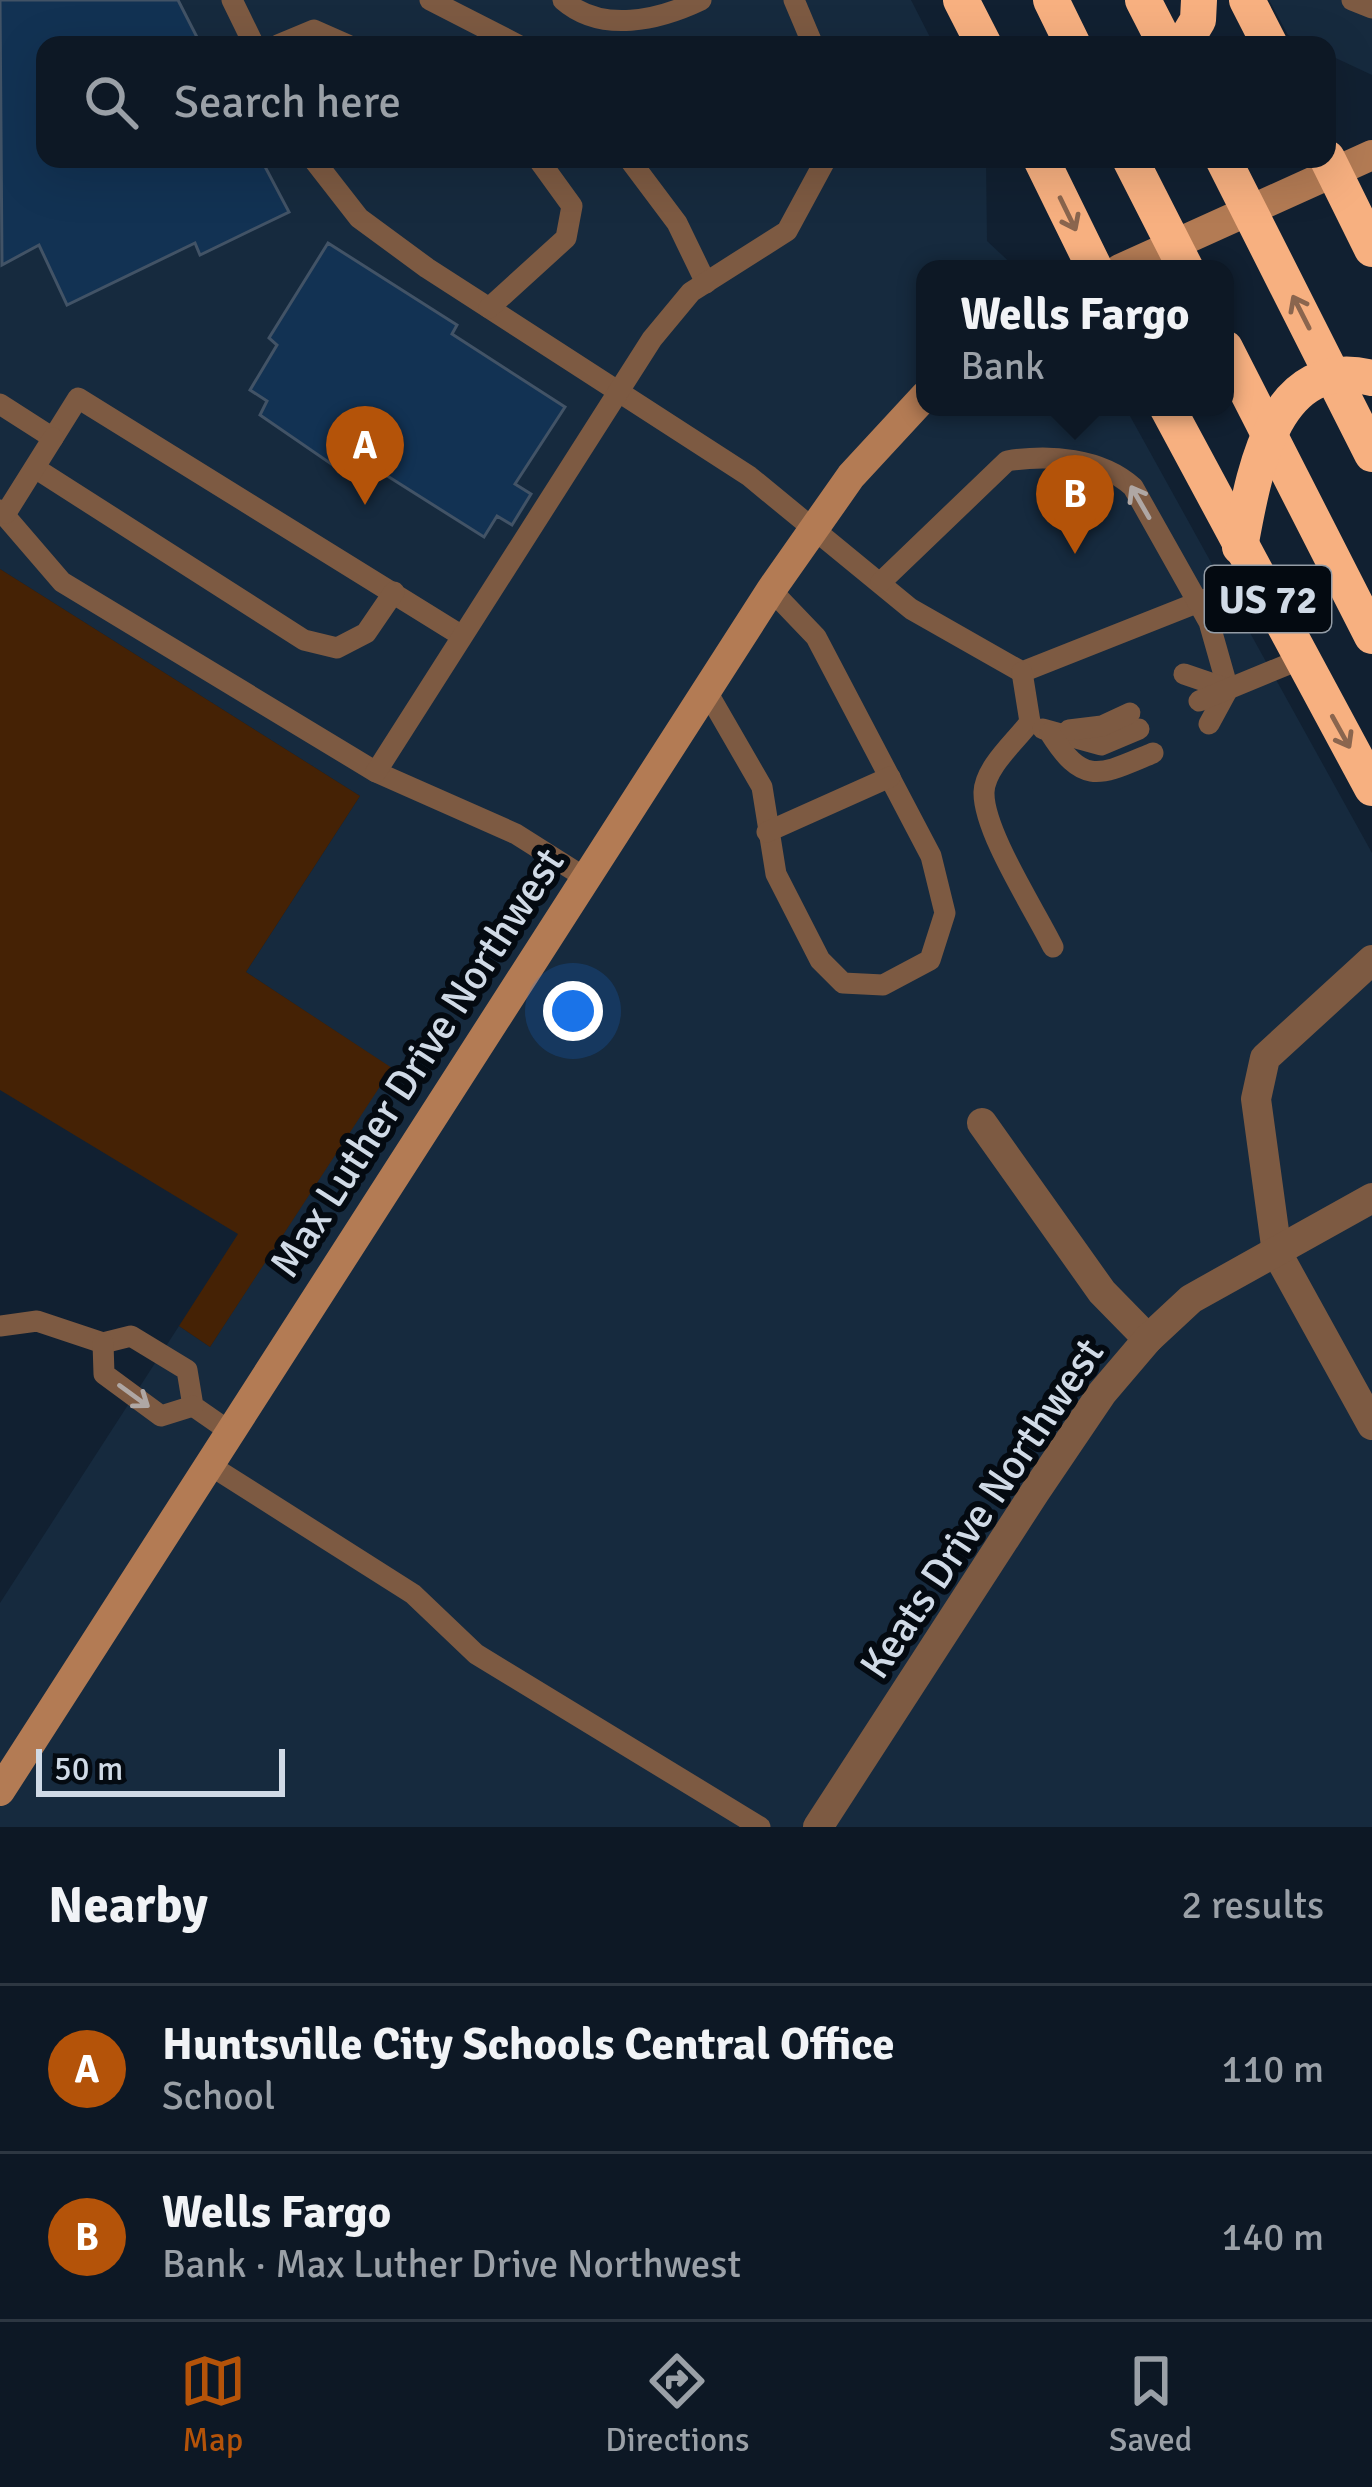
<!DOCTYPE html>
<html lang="en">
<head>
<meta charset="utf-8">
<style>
	body { margin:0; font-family:Signika,sans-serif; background:#16212d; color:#f1f3f6 }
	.scale { position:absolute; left:36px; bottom:30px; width:249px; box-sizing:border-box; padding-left:12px; border:6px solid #d0dae6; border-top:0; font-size:33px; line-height:42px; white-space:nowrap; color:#d0dae6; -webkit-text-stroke:9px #040a11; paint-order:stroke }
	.you { position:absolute; left:573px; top:1011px; width:42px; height:42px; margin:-30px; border:9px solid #fff; border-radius:50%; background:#1a73e8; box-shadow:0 0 0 18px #1a73e833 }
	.badge { display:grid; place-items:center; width:78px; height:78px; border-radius:50%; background:#b45309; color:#fff; font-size:39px; font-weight:700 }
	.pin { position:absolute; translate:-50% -99px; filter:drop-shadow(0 3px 6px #0008) }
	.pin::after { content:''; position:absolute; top:63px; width:42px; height:36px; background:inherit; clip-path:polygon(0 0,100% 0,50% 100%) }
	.popup { position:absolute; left:916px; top:260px; width:318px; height:156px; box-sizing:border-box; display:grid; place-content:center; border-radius:24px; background:#0d1825; filter:drop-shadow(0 3px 9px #0005); font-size:39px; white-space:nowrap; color:#9aa0a7 }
	.popup b { font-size:45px; color:#f1f3f6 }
	.popup::after { content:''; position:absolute; left:50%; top:100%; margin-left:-24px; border:24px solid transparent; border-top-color:#0d1825 }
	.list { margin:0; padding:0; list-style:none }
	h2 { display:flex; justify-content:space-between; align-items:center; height:156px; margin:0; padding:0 48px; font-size:51px }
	h2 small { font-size:39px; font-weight:400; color:#9aa0a7 }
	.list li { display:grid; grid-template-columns:78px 1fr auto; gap:36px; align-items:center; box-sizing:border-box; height:168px; padding:0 48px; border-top:3px solid #2d3742 }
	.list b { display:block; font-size:45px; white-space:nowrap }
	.list p { margin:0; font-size:39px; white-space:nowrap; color:#9aa0a7 }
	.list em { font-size:39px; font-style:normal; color:#9aa0a7 }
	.icon { flex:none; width:66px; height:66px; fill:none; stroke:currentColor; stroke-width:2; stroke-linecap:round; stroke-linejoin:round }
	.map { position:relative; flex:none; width:1372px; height:1827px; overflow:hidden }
	.search { position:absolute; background:#0d1825; box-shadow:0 12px 48px #0002; left:36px; right:36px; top:36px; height:132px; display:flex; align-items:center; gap:30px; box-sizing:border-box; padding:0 42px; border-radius:24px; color:#9aa0a7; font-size:45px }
	.sheet { height:492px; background:#0d1825 }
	nav { display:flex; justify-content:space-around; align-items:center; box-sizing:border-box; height:168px; border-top:3px solid #2d3742; background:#0d1825; font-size:33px; color:#9aa0a7 }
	nav a { display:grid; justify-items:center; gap:6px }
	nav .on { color:#b45309 }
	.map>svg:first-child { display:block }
</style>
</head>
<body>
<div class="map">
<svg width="1372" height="1827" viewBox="0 0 1372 1827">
	<rect width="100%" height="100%" fill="#112031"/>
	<g fill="#162a3e">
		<polygon points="0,0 911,0 934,45 45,45 45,159 986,159 987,241 1017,269 925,269 925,407 1125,407 1372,853 1372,1827 0,1827 0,1603 179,1326 210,1347 391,1068 246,972 360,796 0,569"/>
		<polygon points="1269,0 1372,0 1372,75 1327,54 1327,45 1308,45 1288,35"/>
	</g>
	<polygon fill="#452205" points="0,569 360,796 246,972 392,1068 210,1347 179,1326 238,1234 0,1090"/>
	<g fill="#123253" stroke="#425366" stroke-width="3">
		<polygon points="0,0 178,0 201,45 45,45 45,159 261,159 289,212 200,255 195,243 67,305 39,245 2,265"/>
		<polygon points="328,243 457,325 452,334 565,407 515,484 531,494 512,525 497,516 484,537 351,453 340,470 260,415 267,401 250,390 277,345 269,338"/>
	</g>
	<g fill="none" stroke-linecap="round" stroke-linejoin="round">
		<g stroke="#7d5a42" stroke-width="21">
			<polyline points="232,0 254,45"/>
			<polyline points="430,0 518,45"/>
			<path d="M 563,0 C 602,34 659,20 701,0"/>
			<polyline points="794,0 813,45"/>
			<polyline points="1352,0 1372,8"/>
			<polyline points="278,45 314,30 348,45"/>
			<polyline points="313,159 359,218 427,268 749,476 911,609 1022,672 1257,579"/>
			<polyline points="629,159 677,223 706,283"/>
			<polyline points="489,308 566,238 572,206 538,159"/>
			<polyline points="0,404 53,438 78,398 462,636"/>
			<polyline points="35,468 304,640 337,648 366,633 394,592"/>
			<polyline points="0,510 62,582 376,772 516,834 584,877"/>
			<polyline points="6,513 53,438"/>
			<path d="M 881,582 L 1007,461 C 1049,454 1101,458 1133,487 L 1209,622 L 1228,689 L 1209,724"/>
			<path d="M 1022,672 L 1030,722 C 1016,741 985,767 984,792 C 983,831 1035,910 1053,947"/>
			<polyline points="1184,674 1228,689"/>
			<polyline points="706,690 762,787 776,874 820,960 843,983 883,985 930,960 945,913 931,856 816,637 771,590"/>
			<polyline points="1199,701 1301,659"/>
			<polyline points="1043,729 1101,745 1139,729"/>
			<polyline points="1069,730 1102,726 1130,713"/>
			<path d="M 1050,733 C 1084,787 1100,775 1153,753"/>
			<polyline points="376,772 652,339 691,292 787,231 826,159"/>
			<polyline points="767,832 890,777"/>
			<polyline points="0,1326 37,1321 103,1343 131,1336 187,1370 193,1406 229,1431"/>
			<polyline points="103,1343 104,1374 161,1416 193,1406"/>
			<polyline points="208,1464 413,1594 476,1654 760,1827"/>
		</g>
		<g stroke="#7d5a42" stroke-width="30">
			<polyline points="1372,960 1265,1058 1256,1099 1277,1253 1372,1425"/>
			<polyline points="982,1123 1102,1292 1148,1339"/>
			<polyline points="818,1827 1035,1492 1102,1393 1148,1339 1191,1299 1372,1198"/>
		</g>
		<g stroke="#b37b54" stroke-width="30">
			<polyline points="1120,269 1372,155"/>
			<polyline points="0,1791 771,590 851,476 925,396"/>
		</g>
		<g stroke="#f7b080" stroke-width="36">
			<polyline points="961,0 984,45"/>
			<polyline points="1051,0 1073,45"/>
			<polyline points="1143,0 1166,45"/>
			<polyline points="1247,0 1270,45"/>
			<polyline points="1183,45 1198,20 1199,0"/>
			<polyline points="1327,158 1372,249"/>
			<polyline points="1041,159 1095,269"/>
			<polyline points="1130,159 1186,269"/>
			<polyline points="1223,159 1372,454"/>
			<polyline points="1225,348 1372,636"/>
			<polyline points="1167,407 1372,788"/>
			<path d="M 1240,547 C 1253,479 1271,352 1372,378"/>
		</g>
	</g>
	<defs><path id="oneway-shaft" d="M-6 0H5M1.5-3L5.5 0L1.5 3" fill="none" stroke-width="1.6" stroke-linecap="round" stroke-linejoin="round" transform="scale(3)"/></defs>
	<g stroke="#8a654e">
		<use href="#oneway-shaft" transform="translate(1068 214) rotate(64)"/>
		<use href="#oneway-shaft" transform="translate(1301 312) rotate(-117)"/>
		<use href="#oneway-shaft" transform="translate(1341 732) rotate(61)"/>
	</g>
	<g stroke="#afa7a4">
		<use href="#oneway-shaft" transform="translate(1140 502) rotate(-120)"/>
		<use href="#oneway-shaft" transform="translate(134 1396) rotate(36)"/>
	</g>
	<g text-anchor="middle" stroke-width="12" stroke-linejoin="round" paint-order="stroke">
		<rect fill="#040a11" stroke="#939ca6" stroke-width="3" x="1205" y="566" width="126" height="66" rx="9"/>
		<g font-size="39" font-weight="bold" fill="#d0dae6">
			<text x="1268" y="613">US 72</text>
		</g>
		<g font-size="42" fill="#d0dae6" stroke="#040a11">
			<text transform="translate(416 1062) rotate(-57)" y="15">Max Luther Drive Northwest</text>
			<text transform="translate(981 1508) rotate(-56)" y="15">Keats Drive Northwest</text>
		</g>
	</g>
</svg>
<div class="scale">50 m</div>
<div class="you"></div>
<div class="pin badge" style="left:365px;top:505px">A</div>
<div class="pin badge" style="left:1075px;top:554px">B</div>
<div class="popup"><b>Wells Fargo</b>Bank</div>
<div class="search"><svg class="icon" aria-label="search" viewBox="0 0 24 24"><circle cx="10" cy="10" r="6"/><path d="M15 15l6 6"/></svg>Search here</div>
</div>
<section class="sheet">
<h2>Nearby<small>2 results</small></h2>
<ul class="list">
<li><span class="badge">A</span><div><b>Huntsville City Schools Central Office</b><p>School</p></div><em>110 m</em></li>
<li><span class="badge">B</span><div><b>Wells Fargo</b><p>Bank · Max Luther Drive Northwest</p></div><em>140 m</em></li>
</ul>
</section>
<nav>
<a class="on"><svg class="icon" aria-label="map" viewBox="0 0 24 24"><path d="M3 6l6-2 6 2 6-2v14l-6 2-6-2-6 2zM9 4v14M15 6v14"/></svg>Map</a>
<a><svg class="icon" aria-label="directions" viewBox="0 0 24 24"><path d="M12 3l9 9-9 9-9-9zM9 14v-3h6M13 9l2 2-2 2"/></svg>Directions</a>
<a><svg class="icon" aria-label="saved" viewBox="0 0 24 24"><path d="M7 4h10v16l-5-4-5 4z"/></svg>Saved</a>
</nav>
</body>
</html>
